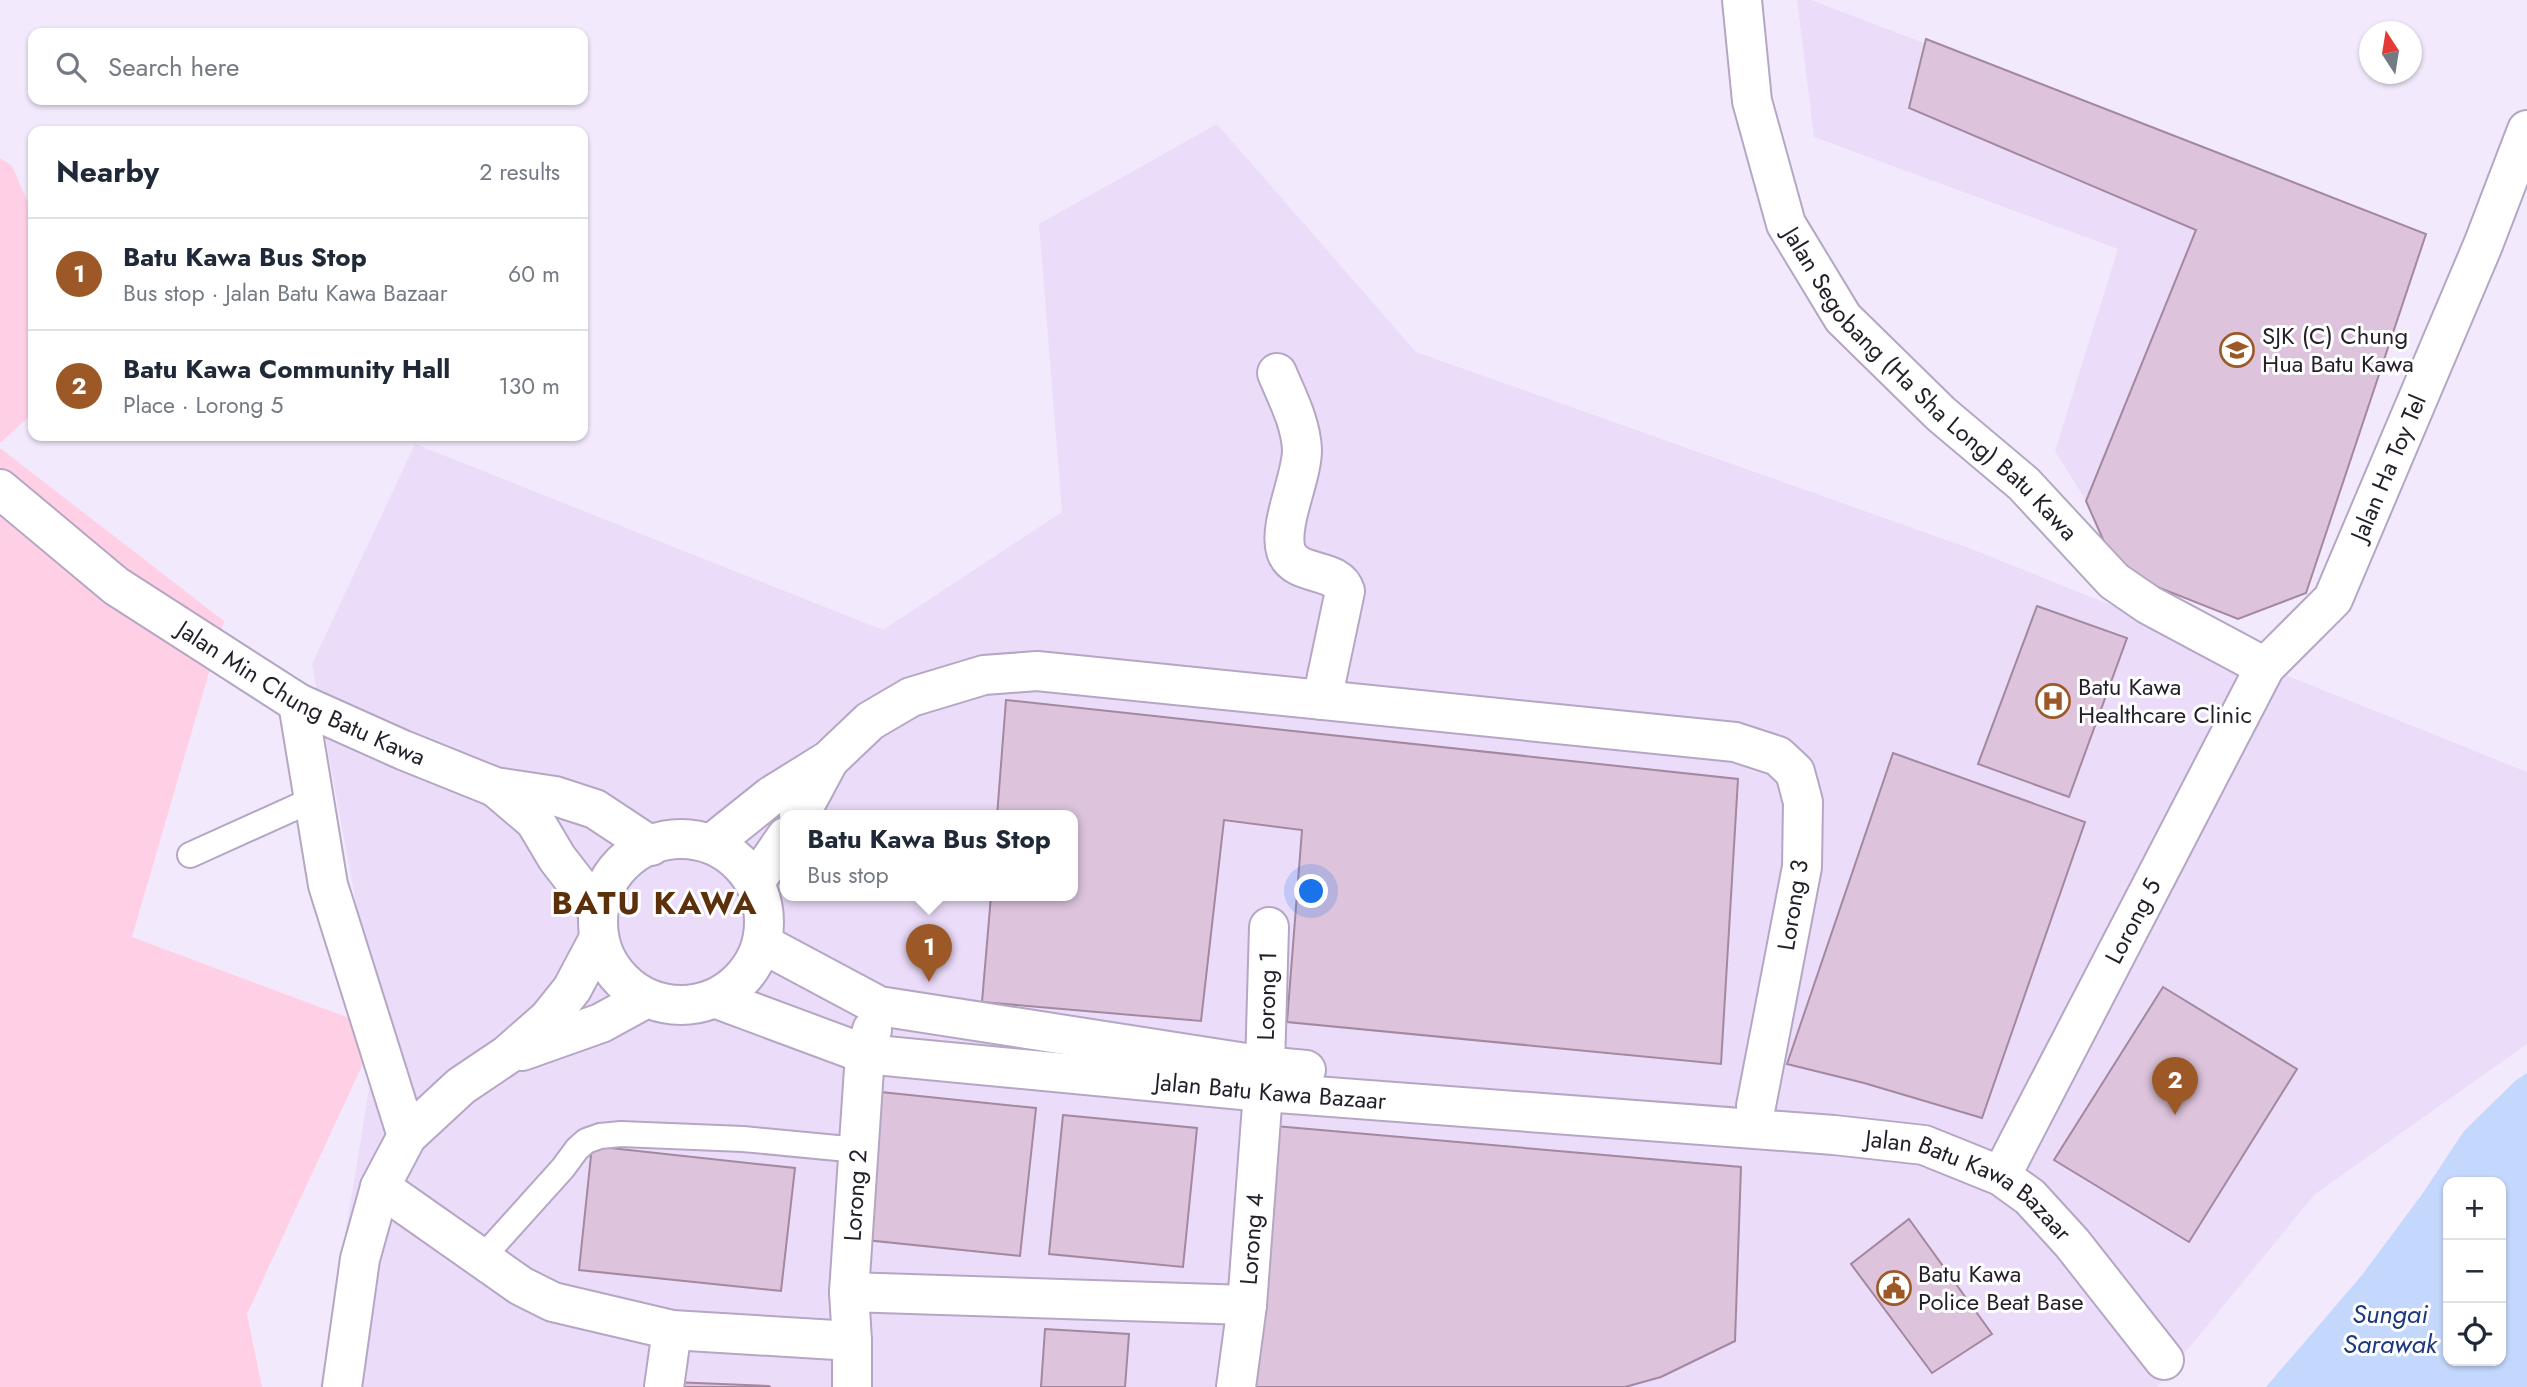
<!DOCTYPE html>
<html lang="en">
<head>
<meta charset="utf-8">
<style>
	body { margin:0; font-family:Jost,sans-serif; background:#f2f2f3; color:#1f2937 }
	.controls { position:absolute; right:21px; bottom:21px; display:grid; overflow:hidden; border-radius:14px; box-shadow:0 2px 5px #0004 }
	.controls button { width:63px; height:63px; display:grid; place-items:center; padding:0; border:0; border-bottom:2px solid #e0e1e3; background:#fff; color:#1f2937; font:35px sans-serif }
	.compass { position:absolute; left:2359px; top:21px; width:63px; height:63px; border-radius:50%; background:#fff; box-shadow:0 2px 5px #0004; rotate:348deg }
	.you { position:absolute; left:1312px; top:892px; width:24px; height:24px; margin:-18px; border:5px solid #fff; border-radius:50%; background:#1a73e8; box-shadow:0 0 0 10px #1a73e833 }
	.badge { display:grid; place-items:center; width:46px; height:46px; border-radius:50%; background:#9c5927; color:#fff; font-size:23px; font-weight:700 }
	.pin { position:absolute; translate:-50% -58px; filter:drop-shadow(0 2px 4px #0008) }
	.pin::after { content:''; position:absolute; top:37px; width:24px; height:21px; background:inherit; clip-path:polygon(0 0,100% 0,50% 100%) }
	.popup { position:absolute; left:780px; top:810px; width:298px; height:91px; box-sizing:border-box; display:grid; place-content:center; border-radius:14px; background:#fff; filter:drop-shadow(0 2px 5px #0005); font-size:23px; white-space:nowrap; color:#747a83 }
	.popup b { font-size:26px; color:#1f2937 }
	.popup::after { content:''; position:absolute; left:50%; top:100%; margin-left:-14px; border:14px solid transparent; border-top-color:#fff }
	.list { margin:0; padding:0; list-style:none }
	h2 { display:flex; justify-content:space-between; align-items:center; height:91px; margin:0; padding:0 28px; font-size:30px }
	h2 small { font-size:23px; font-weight:400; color:#747a83 }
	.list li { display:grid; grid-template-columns:46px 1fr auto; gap:21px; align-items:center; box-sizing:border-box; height:112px; padding:0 28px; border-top:2px solid #e0e1e3 }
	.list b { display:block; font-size:26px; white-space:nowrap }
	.list p { margin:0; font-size:23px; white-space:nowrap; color:#747a83 }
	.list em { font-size:23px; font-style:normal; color:#747a83 }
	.icon { flex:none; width:38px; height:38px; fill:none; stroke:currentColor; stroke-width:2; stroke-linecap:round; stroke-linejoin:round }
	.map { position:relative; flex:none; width:2527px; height:1387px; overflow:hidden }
	.search { position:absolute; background:#fff; box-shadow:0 2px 5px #0004; left:28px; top:28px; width:560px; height:77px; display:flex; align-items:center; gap:18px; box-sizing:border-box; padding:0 24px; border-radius:14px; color:#747a83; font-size:26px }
	.panel { position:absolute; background:#fff; box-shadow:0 2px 5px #0004; left:28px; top:126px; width:560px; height:315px; border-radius:14px }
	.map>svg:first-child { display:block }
</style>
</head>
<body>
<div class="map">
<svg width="2527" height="1387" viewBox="0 0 2527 1387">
	<rect width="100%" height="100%" fill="#f2eafc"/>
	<g fill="#ebdcfa" fill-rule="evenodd">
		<polygon points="1797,0 1811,0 2426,234 2306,593 2238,619 2117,571 2086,501 2055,451 2118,249 1814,137"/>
		<path d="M 1217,124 L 1416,352 L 1969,548 L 2527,772 L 2527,1044 L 2315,1194 L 2157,1387 L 320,1387 L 379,1029 L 312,664 L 415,444 L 883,630 L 1062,512 L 1039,224 ZM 786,816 L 1072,816 L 1072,896 L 786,896 Z"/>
	</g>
	<g fill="#ffd0e5">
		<polygon points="0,158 12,166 33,214 33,413 0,443"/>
		<polygon points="0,448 224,621 132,937 379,1029 247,1314 262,1387 0,1387"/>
	</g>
	<path fill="#c4d7fd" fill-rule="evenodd" d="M 2527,1073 L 2527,1387 L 2266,1387 L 2362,1275 L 2423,1193 L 2464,1131 L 2515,1081 ZM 2448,1182 L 2501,1182 L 2501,1361 L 2448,1361 Z"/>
	<g fill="#ddc3db" stroke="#a289a0" stroke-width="2">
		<polygon points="1926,39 2426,234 2306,593 2238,619 2117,571 2086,501 2196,230 1909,108"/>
		<polygon points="2037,606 2127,638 2069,797 1978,764"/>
		<polygon points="1006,700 1738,779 1721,1064 1287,1022 1302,830 1224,820 1201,1021 982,1002 991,896 1072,896 1072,816 997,816"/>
		<polygon points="1893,753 2085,822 1982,1118 1864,1083 1787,1064"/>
		<polygon points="2163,987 2297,1069 2189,1242 2054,1160"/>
		<polygon points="871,1091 1036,1108 1020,1256 856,1239"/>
		<polygon points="1063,1115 1197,1128 1183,1267 1049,1254"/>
		<polygon points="1275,1126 1741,1167 1735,1341 1661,1377 1625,1387 1243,1387"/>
		<polygon points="592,1146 795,1168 781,1291 579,1270"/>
		<polygon points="1909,1219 1992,1334 1932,1373 1851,1264"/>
		<polygon points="1045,1329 1129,1334 1125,1387 1041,1387"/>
		<polygon points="673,1382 769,1386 770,1387 672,1387"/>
	</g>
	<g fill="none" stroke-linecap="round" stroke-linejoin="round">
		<g stroke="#b5a7c4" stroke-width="28">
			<g id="service">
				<polyline points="190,855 314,799"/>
				<polyline points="482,1258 563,1168 577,1149 586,1141 600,1136 621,1134 743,1139 858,1150"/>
			</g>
		</g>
		<g stroke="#b5a7c4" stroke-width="42">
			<g id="minor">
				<path id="s1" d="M 1742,0 L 1752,101 L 1786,224 L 1843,318 L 1941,414 L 2024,484 L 2114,581 L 2149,605 L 2265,667"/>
				<path d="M 1277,373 C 1287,397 1301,423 1302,450 C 1302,478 1278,525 1286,551 C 1295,578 1337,566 1345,591 L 1322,700"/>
				<polyline points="298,703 328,885 407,1136"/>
				<polyline points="799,816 828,762"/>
				<polyline points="711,844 771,796 829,760 870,721 911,697 984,675 1037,671 1735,742 1778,756 1795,772 1803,802 1802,867 1756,1106"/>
				<polyline points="755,882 786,837"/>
				<polyline points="763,944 879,1006 1265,1066 1306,1070"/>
				<path id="s2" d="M 717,999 L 865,1054 L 1263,1092 L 1834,1135 L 1924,1145 L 2001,1176 L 2030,1197 L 2072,1243 L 2164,1360"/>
				<path id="s3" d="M 1265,1066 L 1269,927"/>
				<path id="s4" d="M 2001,1176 L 2265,667 L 2333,599 L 2483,245 L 2527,130"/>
				<polyline points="380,1187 521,1286 553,1302 672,1330 852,1341"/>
				<polyline points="849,1292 1247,1305"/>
				<polyline points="664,1387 672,1330"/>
				<path id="s5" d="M 852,1387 L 852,1341 L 849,1292 L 865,1054 L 872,1030"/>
				<path id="s6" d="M 1236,1387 L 1247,1305 L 1263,1092"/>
			</g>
		</g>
		<g stroke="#b5a7c4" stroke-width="42">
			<g id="tertiary">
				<path id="s7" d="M 0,489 L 116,586 L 298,703 L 403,750 L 495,787 L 555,796 L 595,809 L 651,846"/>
				<polyline points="495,787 535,821 557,858 598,911"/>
				<circle cx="681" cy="922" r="83"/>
				<polyline points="522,1051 601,1023 645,999"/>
				<polyline points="342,1387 360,1259 380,1187 407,1136 461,1086 507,1055 548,1019 572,989 598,940"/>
			</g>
		</g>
		<use href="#service" stroke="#fff" stroke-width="24"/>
		<use href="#minor" stroke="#fff" stroke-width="38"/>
		<use href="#tertiary" stroke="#fff" stroke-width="38"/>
	</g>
	<defs>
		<g id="school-ring" transform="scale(1.75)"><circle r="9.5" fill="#fff" stroke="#9c5927" stroke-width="1.5"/><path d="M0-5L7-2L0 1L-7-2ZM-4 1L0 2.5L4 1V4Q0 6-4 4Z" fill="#9c5927"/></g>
		<g id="hospital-ring" transform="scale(1.75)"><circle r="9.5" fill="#fff" stroke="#9c5927" stroke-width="1.5"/><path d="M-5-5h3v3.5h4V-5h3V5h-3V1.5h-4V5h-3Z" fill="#9c5927"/></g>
		<g id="civic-ring" transform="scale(1.75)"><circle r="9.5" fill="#fff" stroke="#9c5927" stroke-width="1.5"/><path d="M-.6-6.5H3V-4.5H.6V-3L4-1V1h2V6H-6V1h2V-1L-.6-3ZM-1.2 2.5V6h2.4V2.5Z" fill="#9c5927"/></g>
	</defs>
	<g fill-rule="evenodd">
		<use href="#school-ring" x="2237" y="350"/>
		<use href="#hospital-ring" x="2053" y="701"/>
		<use href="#civic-ring" x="1894" y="1288"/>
	</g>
	<g text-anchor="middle" stroke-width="6" stroke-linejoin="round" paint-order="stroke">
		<g font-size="24" fill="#231e28" stroke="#fff" text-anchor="start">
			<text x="2262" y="344">SJK (C) Chung<tspan x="2262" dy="28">Hua Batu Kawa</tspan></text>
			<text x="2078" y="695">Batu Kawa<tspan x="2078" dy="28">Healthcare Clinic</tspan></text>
			<text x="1918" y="1282">Batu Kawa<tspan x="1918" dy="28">Police Beat Base</tspan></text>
		</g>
		<g font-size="24" fill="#231e28" stroke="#fff">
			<text dy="8" stroke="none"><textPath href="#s1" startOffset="446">Jalan Segobang (Ha Sha Long) Batu Kawa</textPath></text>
			<text dy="8" stroke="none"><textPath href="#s4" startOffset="812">Jalan Ha Toy Tel</textPath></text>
			<text dy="8" stroke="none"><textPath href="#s7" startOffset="366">Jalan Min Chung Batu Kawa</textPath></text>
			<text transform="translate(1793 905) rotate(-81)" y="8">Lorong 3</text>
			<text dy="8" stroke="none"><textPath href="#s4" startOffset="287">Lorong 5</textPath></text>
			<text dy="8" stroke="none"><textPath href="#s3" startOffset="70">Lorong 1</textPath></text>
			<text dy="8" stroke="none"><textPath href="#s2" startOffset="565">Jalan Batu Kawa Bazaar</textPath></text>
			<text dy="8" stroke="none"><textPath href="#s2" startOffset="1278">Jalan Batu Kawa Bazaar</textPath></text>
			<text dy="8" stroke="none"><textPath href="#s5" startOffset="192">Lorong 2</textPath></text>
			<text dy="8" stroke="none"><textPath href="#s6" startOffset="149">Lorong 4</textPath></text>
		</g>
		<g font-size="26" font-style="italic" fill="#1c397f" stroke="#fff">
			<text x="2390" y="1323">Sungai<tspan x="2390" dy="30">Sarawak</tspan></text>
		</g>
		<g font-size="32" font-weight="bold" letter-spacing="2" fill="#5d300c" stroke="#fff">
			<text x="655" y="914">BATU KAWA</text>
		</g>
	</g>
</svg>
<div class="controls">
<button>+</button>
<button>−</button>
<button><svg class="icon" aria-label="locate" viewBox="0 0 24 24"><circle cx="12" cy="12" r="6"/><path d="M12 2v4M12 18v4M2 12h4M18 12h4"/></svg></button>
</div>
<svg class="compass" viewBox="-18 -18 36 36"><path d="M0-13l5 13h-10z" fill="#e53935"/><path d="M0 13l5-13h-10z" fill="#747a83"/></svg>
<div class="you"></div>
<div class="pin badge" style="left:929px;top:982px">1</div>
<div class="popup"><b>Batu Kawa Bus Stop</b>Bus stop</div>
<div class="pin badge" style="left:2175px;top:1115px">2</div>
<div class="search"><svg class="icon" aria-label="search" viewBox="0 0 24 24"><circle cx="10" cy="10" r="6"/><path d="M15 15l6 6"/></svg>Search here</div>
<section class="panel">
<h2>Nearby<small>2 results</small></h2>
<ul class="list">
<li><span class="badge">1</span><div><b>Batu Kawa Bus Stop</b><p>Bus stop · Jalan Batu Kawa Bazaar</p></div><em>60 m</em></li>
<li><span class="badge">2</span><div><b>Batu Kawa Community Hall</b><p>Place · Lorong 5</p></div><em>130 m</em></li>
</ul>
</section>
</div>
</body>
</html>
